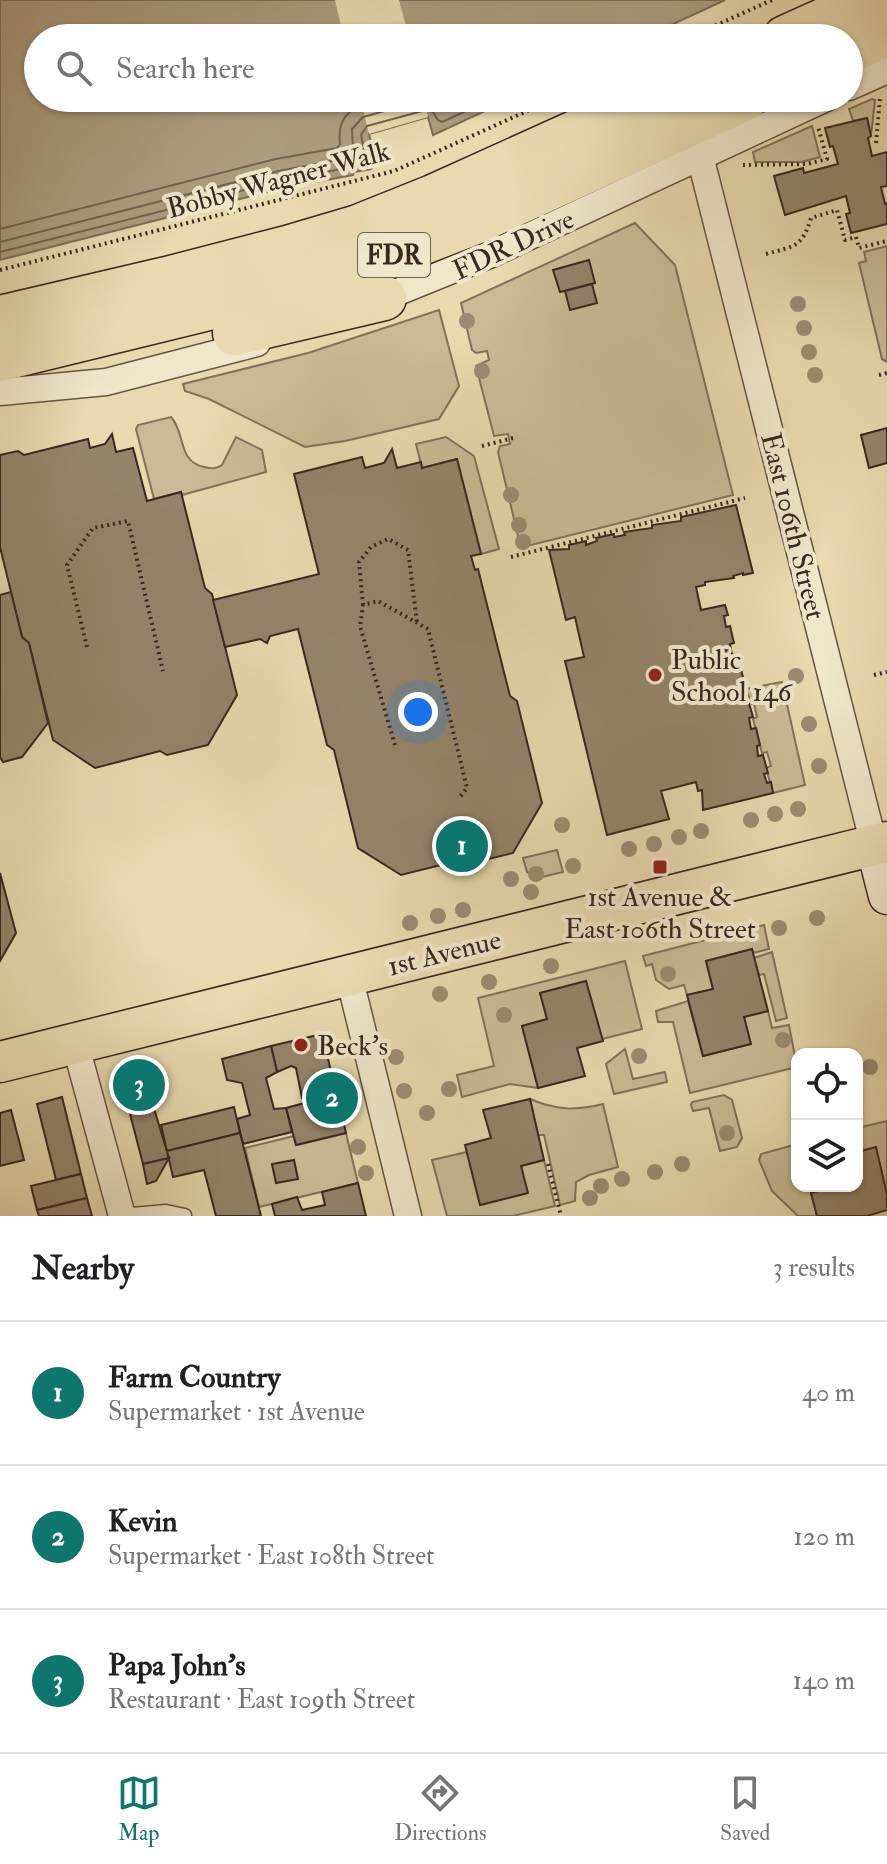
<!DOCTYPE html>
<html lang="en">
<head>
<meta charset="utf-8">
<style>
	body { margin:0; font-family:"IM FELL Double Pica",serif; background:#f2f2f2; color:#202124 }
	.controls { position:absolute; right:24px; bottom:24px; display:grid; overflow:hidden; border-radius:16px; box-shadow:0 2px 6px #0004 }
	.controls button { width:72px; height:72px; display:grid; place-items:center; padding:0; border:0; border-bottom:2px solid #e0e0e0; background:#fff; color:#202124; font:40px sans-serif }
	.you { position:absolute; left:418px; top:712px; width:28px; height:28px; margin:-20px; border:6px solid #fff; border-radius:50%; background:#1a73e8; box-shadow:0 0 0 12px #1a73e833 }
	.badge { display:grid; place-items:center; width:52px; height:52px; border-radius:50%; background:#0f766e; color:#fff; font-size:26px; font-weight:700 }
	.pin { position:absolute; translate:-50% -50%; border:4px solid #fff; box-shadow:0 2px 8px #0006 }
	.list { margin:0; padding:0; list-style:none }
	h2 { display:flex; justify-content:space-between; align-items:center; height:104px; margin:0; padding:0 32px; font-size:34px }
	h2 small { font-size:26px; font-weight:400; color:#757577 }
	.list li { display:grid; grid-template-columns:52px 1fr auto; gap:24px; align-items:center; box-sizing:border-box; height:144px; padding:0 32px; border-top:2px solid #e0e0e0 }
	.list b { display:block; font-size:30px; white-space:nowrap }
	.list p { margin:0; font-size:26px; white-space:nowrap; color:#757577 }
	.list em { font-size:26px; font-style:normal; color:#757577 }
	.icon { flex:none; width:44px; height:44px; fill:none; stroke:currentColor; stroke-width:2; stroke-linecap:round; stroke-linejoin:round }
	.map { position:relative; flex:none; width:887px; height:1216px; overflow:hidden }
	.search { position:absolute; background:#fff; box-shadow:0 2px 6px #0004; left:24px; right:24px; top:24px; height:88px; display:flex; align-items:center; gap:20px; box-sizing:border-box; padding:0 28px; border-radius:44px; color:#757577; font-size:30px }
	.sheet { height:536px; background:#fff }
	nav { display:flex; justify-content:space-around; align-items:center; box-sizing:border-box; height:112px; border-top:2px solid #e0e0e0; background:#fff; font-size:22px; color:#757577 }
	nav a { display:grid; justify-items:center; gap:4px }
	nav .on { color:#0f766e }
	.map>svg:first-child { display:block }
</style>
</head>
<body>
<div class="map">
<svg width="887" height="1216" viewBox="0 0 887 1216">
	<rect width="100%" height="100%" fill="#e8d9ae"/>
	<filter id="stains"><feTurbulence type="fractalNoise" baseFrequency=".0025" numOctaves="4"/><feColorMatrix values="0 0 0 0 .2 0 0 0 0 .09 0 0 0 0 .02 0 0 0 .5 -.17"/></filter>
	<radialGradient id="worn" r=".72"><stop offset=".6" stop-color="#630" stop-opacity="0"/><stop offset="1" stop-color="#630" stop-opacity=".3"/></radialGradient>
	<g fill="#cabb96" stroke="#82715b" stroke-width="2">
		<polygon points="872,99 875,100 871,136 867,118 853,121 849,109"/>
		<polygon points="812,126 820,157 802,162 755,162 753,152"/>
		<polygon points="635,223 675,265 733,495 523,547 520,544 498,452 500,446 510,444 508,434 494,436 476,366 489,360 487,351 476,353 472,350 461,303"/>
		<polygon points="887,246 887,362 882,359 859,263 866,261 864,252"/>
		<polygon points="439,310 459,386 439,419 345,441 305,447 209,399 185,391 183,384 308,353"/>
		<path d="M 171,417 C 186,433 177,461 204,467 C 212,469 216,469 222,465 L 236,437 L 262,450 L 266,472 L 182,495 L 181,492 L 154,499 L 136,429 L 138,425 Z"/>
		<polygon points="446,437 474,456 499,549 481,554 457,459 422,468 416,444"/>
		<polygon points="782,682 805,785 773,793 766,768 771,766 767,752 762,753 753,719 757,717 754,704 752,704 746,689"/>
		<polygon points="557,850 563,872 538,878 527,872 523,858"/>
		<polygon points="764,925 769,949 753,953 752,949 706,961 713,989 687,995 684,985 669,989 656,980 652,964 646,966 643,956"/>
		<polygon points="772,952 787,1018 776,1021 764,974 759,975 754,958"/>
		<polygon points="625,961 642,1029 602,1039 586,981 540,993 547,1019 522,1026 538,1088 510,1084 462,1097 457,1075 494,1066 478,998"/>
		<polygon points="688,1001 703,1056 750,1044 744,1017 768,1011 772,1028 789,1025 797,1067 690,1093 673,1022 658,1022 656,1011"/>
		<polygon points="625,1049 633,1079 665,1072 667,1082 614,1094 606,1064"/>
		<polygon points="724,1095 732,1100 742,1138 737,1147 720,1151 709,1108 693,1111 691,1105 692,1102"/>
		<path d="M 530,1099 C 556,1110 575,1111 603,1104 L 618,1167 L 589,1175 L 576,1182 L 575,1201 L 560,1205 L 544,1135 L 538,1135 Z"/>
		<polygon points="887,1121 887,1195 876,1148 857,1152 857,1128"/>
		<polygon points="346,1133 358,1183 259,1207 245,1148 294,1136 297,1145"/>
		<polygon points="797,1144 797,1186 834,1186 811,1193 817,1216 798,1216 772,1191 759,1160 761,1154"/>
		<polygon points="467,1152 481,1205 527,1193 521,1166 544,1160 555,1206 513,1216 447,1216 432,1160"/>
	</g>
	<polygon fill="#ac9c7e" stroke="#7e6d58" stroke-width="2" points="0,0 725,0 643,38 38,38 38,98 513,98 433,135 428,117 369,134 375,161 371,169 354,172 353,175 283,188 0,260"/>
	<g fill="#e8d9ae">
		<polygon points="335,0 399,0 409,38 344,38"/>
		<polygon points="360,98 423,98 428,117 369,134"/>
	</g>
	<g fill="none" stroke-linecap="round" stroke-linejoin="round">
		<g stroke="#72624f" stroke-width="2">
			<path d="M 0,229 L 276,159 L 337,148 L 340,144 C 336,110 358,106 385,98"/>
			<polyline points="0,242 279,171 342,159 353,152 352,129 363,117 424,100 434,101 446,109 470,98"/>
			<polyline points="0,252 281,181 346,168 366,160 361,135 367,126 426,110 433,112 438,120 442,122 494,98"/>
		</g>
	</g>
	<g fill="#94846a" stroke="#392720" stroke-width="2">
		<polygon points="867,118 871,136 868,138 872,156 887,152 887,186 881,187 885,204 887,203 887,224 851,233 846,214 850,213 846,196 785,215 774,176 803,168 804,173 838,164 833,146 830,147 825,128"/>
		<polygon points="589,260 595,283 560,292 553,270"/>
		<polygon points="592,284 597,303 570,310 565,291"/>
		<polygon points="887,428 887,463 869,468 861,435"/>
		<polygon points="112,434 116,452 133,448 147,501 181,492 205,588 212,594 237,695 208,745 167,755 160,751 95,768 53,740 29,643 22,637 0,547 0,455 18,451 24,455 88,439 90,448 105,444"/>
		<polygon points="392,449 397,468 421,462 422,468 457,459 481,554 471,556 475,570 478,569 510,696 517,701 542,803 513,853 472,863 465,859 401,875 358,848 334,750 327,745 298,629 270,636 267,643 260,639 225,647 213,600 319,574 294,474 362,457 365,468 384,463"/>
		<polygon points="736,505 753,573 743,575 743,573 733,576 734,578 705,582 705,585 696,587 701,610 725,605 728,615 724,616 726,627 730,626 734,643 730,644 732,655 737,654 746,689 742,691 744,701 748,700 753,717 749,718 751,729 756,728 760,745 757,746 758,756 763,755 768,773 764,774 767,783 771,782 773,793 703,810 702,790 698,791 696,782 661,791 669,819 607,835 565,661 584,657 575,617 566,620 549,550 569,549 569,545 586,541 586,545 597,541 596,538 614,534 614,537 625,535 624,532 652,528 652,525 681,521 681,517"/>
		<polygon points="11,592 22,637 29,643 48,723 22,757 3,762 0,757 0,595"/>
		<polygon points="0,873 16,933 0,961"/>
		<polygon points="752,949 768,1011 744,1017 751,1044 703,1056 687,995 713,989 706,961"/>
		<polygon points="586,981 603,1041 577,1048 585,1076 538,1088 522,1026 547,1019 540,993"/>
		<polygon points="322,1034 346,1133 296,1145 286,1108 308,1102 306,1097 302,1098 296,1068 291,1066 277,1072 271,1046"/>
		<polygon points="271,1046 277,1072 266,1078 274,1109 286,1108 292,1132 243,1144 237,1119 250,1115 242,1083 227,1080 222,1059"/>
		<polygon points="148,1076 154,1100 152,1102 169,1158 143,1164 122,1083"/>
		<polygon points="62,1097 81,1174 56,1180 37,1104"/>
		<polygon points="530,1099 544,1160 521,1166 528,1193 480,1205 465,1145 491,1138 483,1110"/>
		<polygon points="234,1107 240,1133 167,1151 161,1125"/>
		<polygon points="11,1110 24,1160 0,1166 0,1113"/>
		<polygon points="240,1133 261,1216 216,1216 204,1170 173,1177 167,1151"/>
		<polygon points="876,1147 887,1195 887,1210 867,1216 817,1216 811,1193 834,1186 857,1186 857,1152"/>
		<polygon points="169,1158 156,1181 147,1184 143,1164"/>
		<polygon points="294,1160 298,1179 276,1183 272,1164"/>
		<polygon points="81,1174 87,1198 37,1210 31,1186"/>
		<polygon points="358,1183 366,1216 275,1216 272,1204 297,1197 302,1210 325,1205 322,1192"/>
		<polygon points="87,1198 92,1216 39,1216 37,1210"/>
	</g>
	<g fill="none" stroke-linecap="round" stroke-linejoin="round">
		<g stroke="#655444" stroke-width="15">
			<polyline id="lane" points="121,1215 166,1211 185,1215"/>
		</g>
		<g stroke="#655444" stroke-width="29">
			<g id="street">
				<polyline points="849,87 887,70"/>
				<polyline points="700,156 874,845"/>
				<polyline points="373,302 489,255 826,98"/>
				<polyline points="0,392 106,382 257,343"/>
				<polyline points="349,976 408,1216"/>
				<polyline points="75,1043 122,1216"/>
			</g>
		</g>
		<g stroke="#392720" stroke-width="39">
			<polyline id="secondary" points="874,845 887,896"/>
		</g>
		<g stroke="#392720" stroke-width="43">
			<polyline id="primary" points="0,1062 887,842"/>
		</g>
		<g stroke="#392720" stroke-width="47">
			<g id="highway">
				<polyline points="785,38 869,0"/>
				<polyline points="849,51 887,34"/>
				<polyline points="0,318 167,279 287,248 358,227 433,197 652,98"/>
				<polyline points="235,333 384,298"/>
				<polyline points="0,359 282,290 362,266 475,222 746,98"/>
			</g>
		</g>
		<g stroke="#392720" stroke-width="4" stroke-dasharray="2 4" stroke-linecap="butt">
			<polyline points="688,38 772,0"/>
			<polyline points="876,143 880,98"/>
			<polyline points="743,165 807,164 827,159 818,127"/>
			<path d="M 766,254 C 794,246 802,248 811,218 L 837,210 L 845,240 L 856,237 L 859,248 L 887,241"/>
			<polyline points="0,270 394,171 556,98"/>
			<polyline points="879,375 887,373"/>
			<polyline points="482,446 517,437"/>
			<polyline points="511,557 745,498"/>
			<polyline points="363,605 359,562 371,547 388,539 408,550 417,622"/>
			<polyline points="87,647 67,565 93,528 128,521 163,671"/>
			<polyline points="874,675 887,672"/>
			<polyline points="395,745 360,626 363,605 378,601 428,629 467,788 459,798"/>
			<polyline points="548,1164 561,1216"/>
		</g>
		<use href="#lane" stroke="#f0e6ca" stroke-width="12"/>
		<use href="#street" stroke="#f0e6ca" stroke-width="26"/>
		<use href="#secondary" stroke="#f0e6ca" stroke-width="36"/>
		<use href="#primary" stroke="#e8d9ae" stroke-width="40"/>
		<use href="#highway" stroke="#e8d9ae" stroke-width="44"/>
	</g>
	<g fill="#9c8b70">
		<circle cx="798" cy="304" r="8"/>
		<circle cx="467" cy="321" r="8"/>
		<circle cx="804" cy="328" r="8"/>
		<circle cx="809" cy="352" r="8"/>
		<circle cx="482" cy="371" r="8"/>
		<circle cx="815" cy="375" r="8"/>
		<circle cx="511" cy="495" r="8"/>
		<circle cx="519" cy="525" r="8"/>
		<circle cx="523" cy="542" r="8"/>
		<circle cx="796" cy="676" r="8"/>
		<circle cx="809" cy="724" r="8"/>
		<circle cx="819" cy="766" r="8"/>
		<circle cx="798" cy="809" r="8"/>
		<circle cx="775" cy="814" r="8"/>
		<circle cx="751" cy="820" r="8"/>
		<circle cx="562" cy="825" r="8"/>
		<circle cx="701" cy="831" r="8"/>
		<circle cx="679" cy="837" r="8"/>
		<circle cx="654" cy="844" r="8"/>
		<circle cx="629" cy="849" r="8"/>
		<circle cx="573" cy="866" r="8"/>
		<circle cx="536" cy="874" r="8"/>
		<circle cx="511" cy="879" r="8"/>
		<circle cx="531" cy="892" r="8"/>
		<circle cx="463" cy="910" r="8"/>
		<circle cx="438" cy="916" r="8"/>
		<circle cx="817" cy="918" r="8"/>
		<circle cx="410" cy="923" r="8"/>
		<circle cx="779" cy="928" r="8"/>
		<circle cx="551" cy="966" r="8"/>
		<circle cx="668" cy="974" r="8"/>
		<circle cx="489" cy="982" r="8"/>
		<circle cx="440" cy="994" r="8"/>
		<circle cx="504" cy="1015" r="8"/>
		<circle cx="783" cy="1040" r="8"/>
		<circle cx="639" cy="1056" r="8"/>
		<circle cx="396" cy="1057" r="8"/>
		<circle cx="870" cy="1067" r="8"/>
		<circle cx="449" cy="1089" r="8"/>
		<circle cx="404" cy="1091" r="8"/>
		<circle cx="427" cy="1113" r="8"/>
		<circle cx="727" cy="1133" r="8"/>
		<circle cx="358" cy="1147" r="8"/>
		<circle cx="682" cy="1164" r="8"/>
		<circle cx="655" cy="1172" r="8"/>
		<circle cx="366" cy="1173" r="8"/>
		<circle cx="622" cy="1179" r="8"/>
		<circle cx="601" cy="1186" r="8"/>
		<circle cx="590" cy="1198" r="8"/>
	</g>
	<g fill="#8f2418" stroke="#f0e6ca" stroke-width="3">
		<circle cx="655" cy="675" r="8"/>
		<rect x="652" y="859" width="16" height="16" rx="4"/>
		<circle cx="301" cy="1045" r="8"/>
	</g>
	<g text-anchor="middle" stroke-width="8" stroke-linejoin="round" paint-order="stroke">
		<rect fill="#f0e6ca" stroke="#706053" stroke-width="2" x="358" y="233" width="72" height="44" rx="6"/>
		<g font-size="26" font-weight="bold" fill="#392720">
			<text x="394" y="264">FDR</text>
		</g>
		<g font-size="28" fill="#392720" stroke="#f0e6ca">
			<text transform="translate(278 179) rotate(-15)" y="10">Bobby Wagner Walk</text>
			<text transform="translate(513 244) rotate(-25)" y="10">FDR Drive</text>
			<text transform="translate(794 526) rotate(76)" y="10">East 106th Street</text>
			<text transform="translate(444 952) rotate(-14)" y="10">1st Avenue</text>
		</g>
		<g font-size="28" fill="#392720" stroke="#f0e6ca" text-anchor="start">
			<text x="671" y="669">Public<tspan x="671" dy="32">School 146</tspan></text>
			<text x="660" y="906" text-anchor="middle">1st Avenue &amp;<tspan x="660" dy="32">East 106th Street</tspan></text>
			<text x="317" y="1055">Beck’s</text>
		</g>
	</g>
	<rect width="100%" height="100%" filter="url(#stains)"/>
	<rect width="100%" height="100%" fill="url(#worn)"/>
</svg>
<div class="controls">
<button><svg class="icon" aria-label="locate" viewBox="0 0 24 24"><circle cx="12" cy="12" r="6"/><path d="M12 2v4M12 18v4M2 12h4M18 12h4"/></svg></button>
<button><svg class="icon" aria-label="layers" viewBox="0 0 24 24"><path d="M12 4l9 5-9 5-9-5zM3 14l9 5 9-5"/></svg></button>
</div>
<div class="you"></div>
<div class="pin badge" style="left:462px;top:846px">1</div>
<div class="pin badge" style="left:332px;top:1098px">2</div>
<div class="pin badge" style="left:139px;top:1085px">3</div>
<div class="search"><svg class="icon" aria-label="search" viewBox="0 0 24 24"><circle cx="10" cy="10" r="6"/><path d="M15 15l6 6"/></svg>Search here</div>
</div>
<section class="sheet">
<h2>Nearby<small>3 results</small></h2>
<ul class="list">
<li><span class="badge">1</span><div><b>Farm Country</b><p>Supermarket · 1st Avenue</p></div><em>40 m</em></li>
<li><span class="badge">2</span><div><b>Kevin</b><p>Supermarket · East 108th Street</p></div><em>120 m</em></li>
<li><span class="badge">3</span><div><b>Papa John's</b><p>Restaurant · East 109th Street</p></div><em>140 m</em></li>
</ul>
</section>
<nav>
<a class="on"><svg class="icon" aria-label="map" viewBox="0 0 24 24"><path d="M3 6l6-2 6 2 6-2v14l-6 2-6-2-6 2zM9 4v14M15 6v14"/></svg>Map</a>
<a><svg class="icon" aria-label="directions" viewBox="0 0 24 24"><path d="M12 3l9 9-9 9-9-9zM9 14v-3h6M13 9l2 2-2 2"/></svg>Directions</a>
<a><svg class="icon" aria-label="saved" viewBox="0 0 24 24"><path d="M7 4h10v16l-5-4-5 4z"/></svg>Saved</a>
</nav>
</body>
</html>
